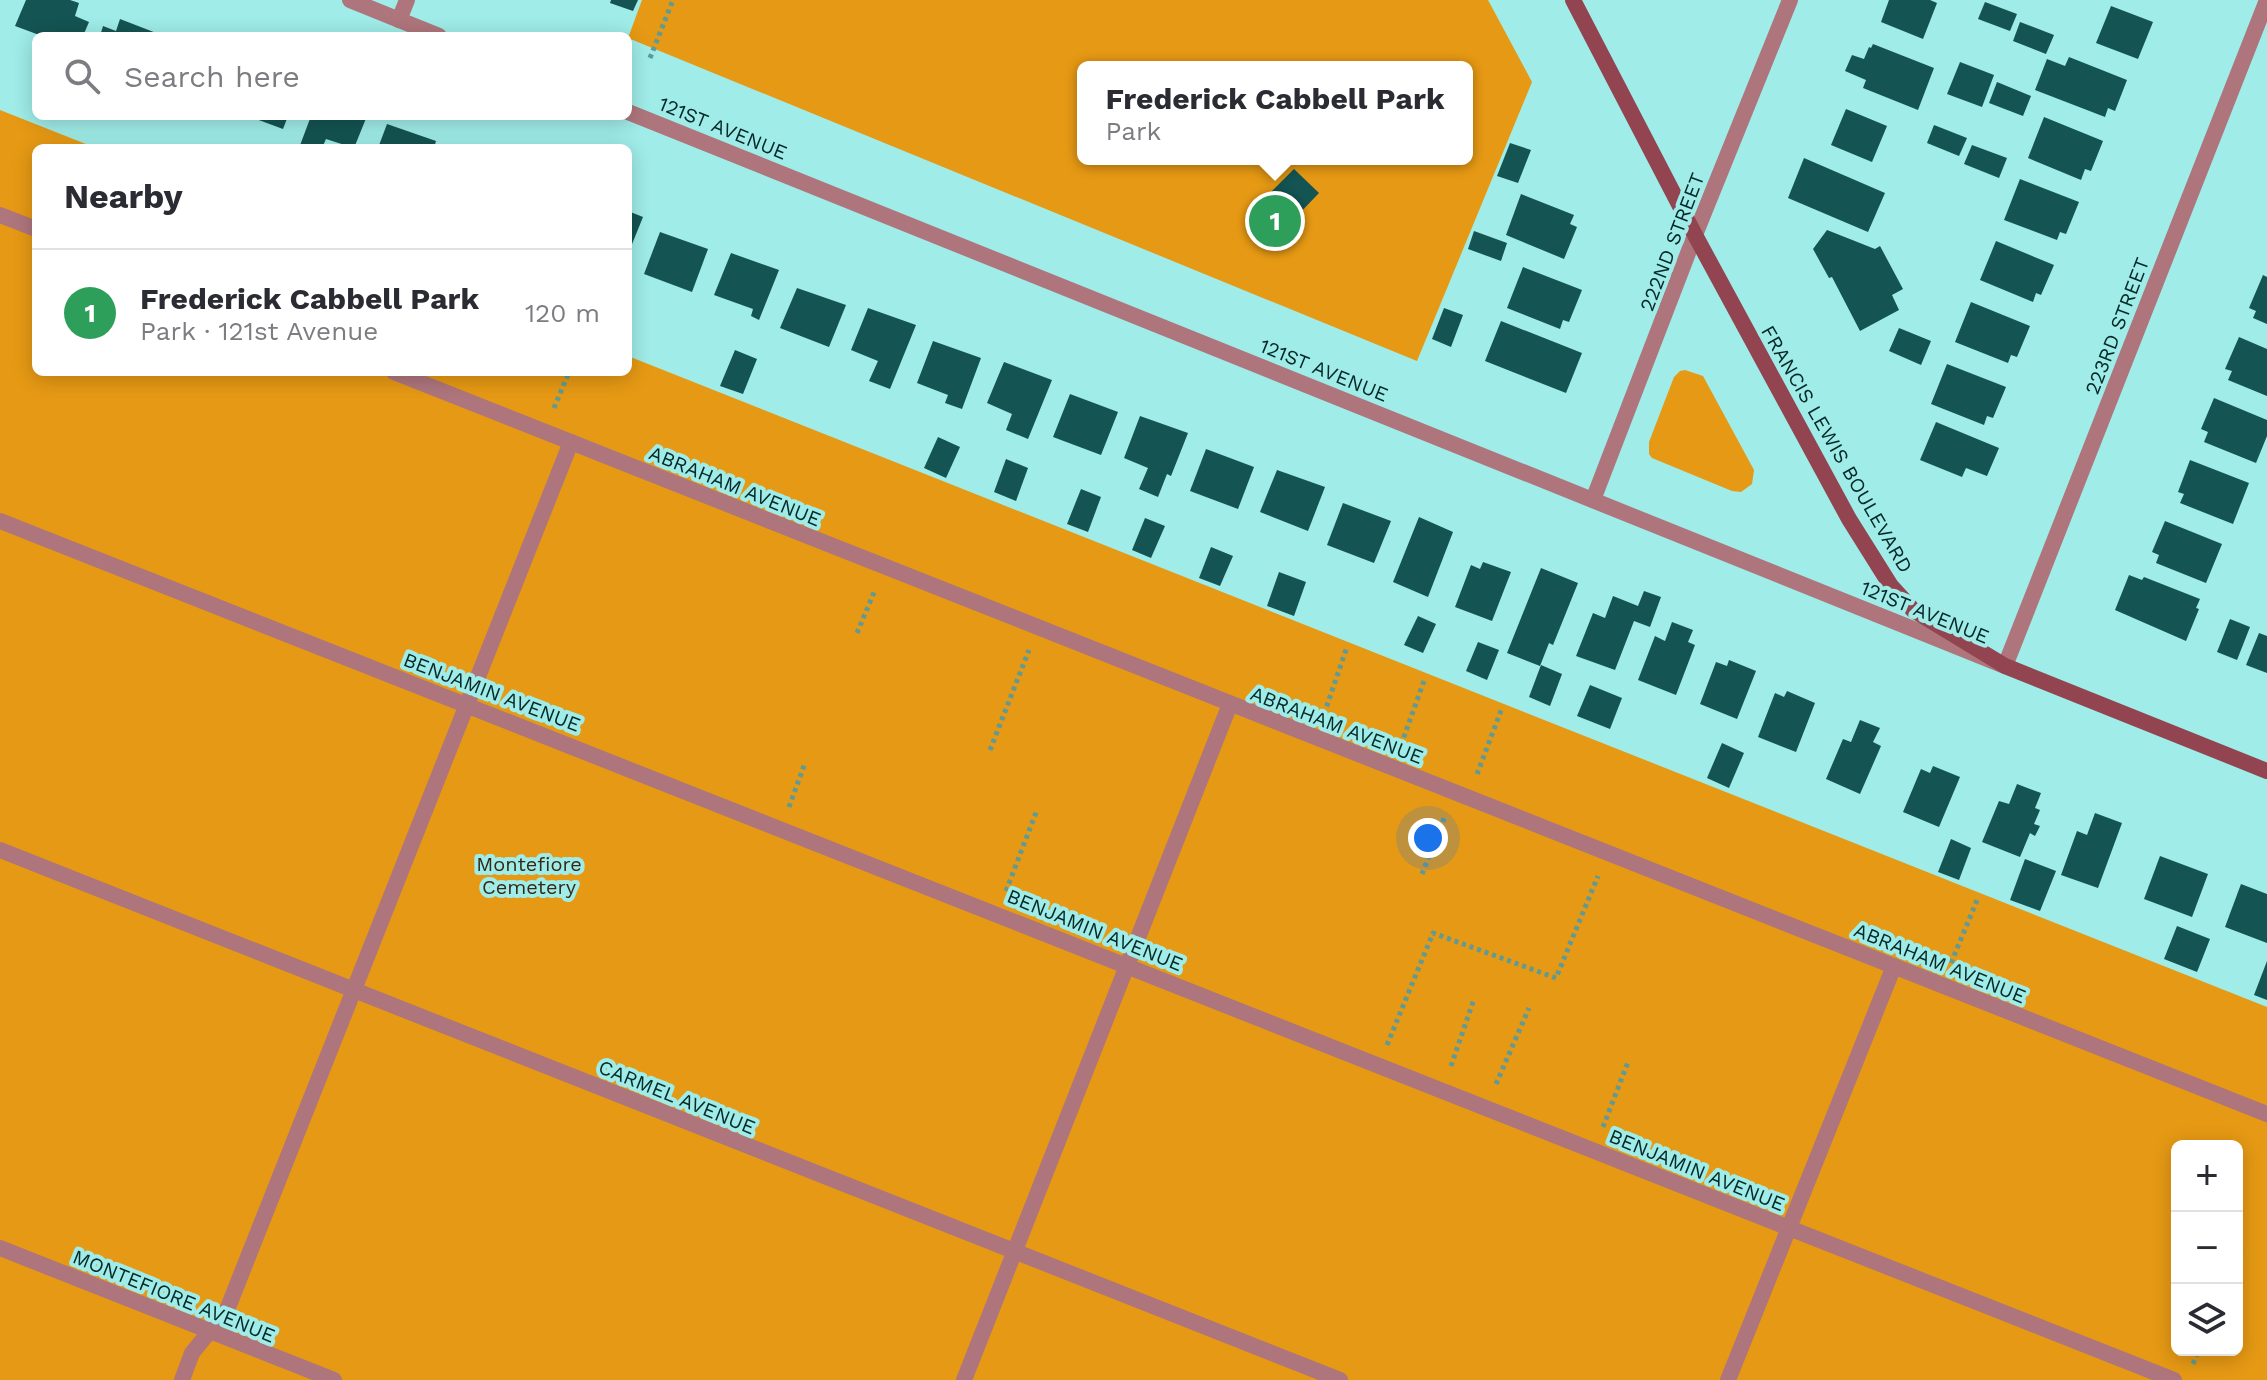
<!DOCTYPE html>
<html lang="en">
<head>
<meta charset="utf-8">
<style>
	body { margin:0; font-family:"Work Sans",sans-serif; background:#f2f2f3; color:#2b2b33 }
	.controls { position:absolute; right:24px; bottom:24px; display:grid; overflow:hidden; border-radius:12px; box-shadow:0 4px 20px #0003 }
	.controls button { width:72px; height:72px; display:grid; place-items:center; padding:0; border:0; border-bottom:2px solid #e1e1e2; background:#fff; color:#2b2b33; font:40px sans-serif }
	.you { position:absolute; left:1428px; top:838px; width:28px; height:28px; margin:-20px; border:6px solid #fff; border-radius:50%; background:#1a73e8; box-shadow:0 0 0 12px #1a73e833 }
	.badge { display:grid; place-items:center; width:52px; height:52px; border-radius:50%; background:#2563eb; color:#fff; font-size:26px; font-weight:700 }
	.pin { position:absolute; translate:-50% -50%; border:4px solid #fff; box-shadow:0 2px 8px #0006 }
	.popup { position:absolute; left:1077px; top:61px; width:396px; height:104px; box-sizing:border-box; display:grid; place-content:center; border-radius:12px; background:#fff; filter:drop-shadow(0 2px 6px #0005); font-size:26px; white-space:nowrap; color:#7c7c81 }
	.popup b { font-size:30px; color:#2b2b33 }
	.popup::after { content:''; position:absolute; left:50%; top:100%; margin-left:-16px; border:16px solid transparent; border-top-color:#fff }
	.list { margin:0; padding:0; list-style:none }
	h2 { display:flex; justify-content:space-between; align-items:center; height:104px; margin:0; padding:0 32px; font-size:34px }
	h2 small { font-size:26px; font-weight:400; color:#7c7c81 }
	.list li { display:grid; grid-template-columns:52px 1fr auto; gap:24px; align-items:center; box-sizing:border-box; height:128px; padding:0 32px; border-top:2px solid #e1e1e2 }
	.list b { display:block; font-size:30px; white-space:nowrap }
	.list p { margin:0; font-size:26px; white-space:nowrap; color:#7c7c81 }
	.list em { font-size:26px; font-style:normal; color:#7c7c81 }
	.icon { flex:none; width:44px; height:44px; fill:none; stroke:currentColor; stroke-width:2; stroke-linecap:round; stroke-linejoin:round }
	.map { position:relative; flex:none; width:2267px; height:1380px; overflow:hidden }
	.search { position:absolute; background:#fff; box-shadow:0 4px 20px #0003; left:32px; top:32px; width:600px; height:88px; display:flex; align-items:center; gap:20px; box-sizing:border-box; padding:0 28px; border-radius:12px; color:#7c7c81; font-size:30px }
	.panel { position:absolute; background:#fff; box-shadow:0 4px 20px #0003; left:32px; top:144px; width:600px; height:232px; border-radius:12px }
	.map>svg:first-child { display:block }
</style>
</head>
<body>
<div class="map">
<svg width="2267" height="1380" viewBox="0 0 2267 1380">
	<rect width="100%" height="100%" fill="#9fece8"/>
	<g fill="#e69914" fill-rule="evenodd">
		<path d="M 642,0 L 1488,0 L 1532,82 L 1417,361 L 628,38 ZM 1083,67 L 1467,67 L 1467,159 L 1083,159 Z"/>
		<path d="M 0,110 L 96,148 L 36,148 L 36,372 L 628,372 L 628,356 L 2267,1007 L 2267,1380 L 0,1380 ZM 2177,1146 L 2237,1146 L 2237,1350 L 2177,1350 Z"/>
		<polygon points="1685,370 1703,376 1754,470 1752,484 1741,492 1732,491 1652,458 1649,454 1649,442 1674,377 1680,371"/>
	</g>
	<g fill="#145452">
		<polygon points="26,0 70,0 79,3 75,16 89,22 83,36 42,36 15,26"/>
		<polygon points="611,0 638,0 633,11 610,3"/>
		<polygon points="1889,0 1930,0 1937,3 1923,39 1881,22"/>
		<polygon points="1985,2 2017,14 2010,31 1978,19"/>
		<polygon points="2111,6 2153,22 2138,59 2096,43"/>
		<polygon points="120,19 164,36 100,36 103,26 116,31"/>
		<polygon points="2020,22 2054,35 2046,54 2013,41"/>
		<polygon points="1873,44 1934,68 1918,110 1863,88 1866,80 1845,71 1852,55 1864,59 1869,47 1871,48"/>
		<polygon points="2069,57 2127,80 2115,111 2108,108 2105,117 2035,90 2047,59 2065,66"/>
		<polygon points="1960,62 1994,75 1982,107 1947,94"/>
		<polygon points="1997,82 2031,96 2023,116 1989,103"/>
		<polygon points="1846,109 1887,126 1872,162 1831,145"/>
		<polygon points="248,116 288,116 283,129"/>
		<polygon points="311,116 367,116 354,148 326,139 322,148 299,148"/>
		<polygon points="2044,117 2103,141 2091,171 2085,169 2081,180 2028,158"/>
		<polygon points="387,124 436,141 434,148 378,148"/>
		<polygon points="1934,125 1967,138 1959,156 1927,143"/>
		<polygon points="1510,143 1531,150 1518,183 1497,176"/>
		<polygon points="1972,145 2007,158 1999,178 1964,164"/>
		<polygon points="1804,158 1885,193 1868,232 1788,198"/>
		<polygon points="1294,169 1319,193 1295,218 1270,193"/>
		<polygon points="2020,179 2079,202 2066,234 2060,232 2057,240 2004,220"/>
		<polygon points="1521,194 1574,215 1570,224 1577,227 1564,259 1506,235"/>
		<polygon points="628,211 643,217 628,254"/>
		<polygon points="1827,230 1875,249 1880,246 1903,289 1892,295 1899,310 1860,331 1832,277 1829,278 1813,249"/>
		<polygon points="1474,231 1507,243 1501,261 1468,249"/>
		<polygon points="660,232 708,249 692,292 644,274"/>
		<polygon points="1996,241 2054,265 2041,295 2036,293 2033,302 1980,280"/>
		<polygon points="731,253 779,270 759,320 751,316 753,309 714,295"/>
		<polygon points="1523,267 1582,290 1569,322 1563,320 1560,329 1507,308"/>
		<polygon points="2263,275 2267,277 2267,324 2253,318 2256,311 2249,308"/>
		<polygon points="797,288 846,305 829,347 780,328"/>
		<polygon points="1971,302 2030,326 2017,357 2011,355 2008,363 1955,342"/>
		<polygon points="868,308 916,325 890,389 869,381 878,361 851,350"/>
		<polygon points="1444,308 1463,315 1451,347 1432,339"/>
		<polygon points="1501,321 1582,353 1566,393 1485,361"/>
		<polygon points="1899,328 1931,341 1921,365 1889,351"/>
		<polygon points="2239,337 2267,349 2267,396 2228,380 2232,371 2225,369"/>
		<polygon points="933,341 981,358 962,409 945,403 948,395 917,383"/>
		<polygon points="735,350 757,359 743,394 720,386"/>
		<polygon points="1004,362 1052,380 1028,439 1006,430 1012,414 987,403"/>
		<polygon points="1947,364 2006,387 1993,418 1987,416 1984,425 1931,404"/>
		<polygon points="1070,394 1118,412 1101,455 1053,437"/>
		<polygon points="2214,398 2267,420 2267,436 2256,463 2204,442 2208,432 2201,429"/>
		<polygon points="1140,416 1188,433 1171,476 1167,474 1158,497 1139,489 1148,468 1124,458"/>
		<polygon points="1936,422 1999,448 1987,476 1966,468 1962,477 1920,460"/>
		<polygon points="938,437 960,447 946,478 924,468"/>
		<polygon points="1206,449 1254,467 1238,509 1190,491"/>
		<polygon points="1006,459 1028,468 1016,501 994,492"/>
		<polygon points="2190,460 2249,483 2233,524 2180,503 2184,494 2178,492"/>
		<polygon points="1277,470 1325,487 1308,531 1260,512"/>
		<polygon points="1081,489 1101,497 1088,532 1067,524"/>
		<polygon points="1343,503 1391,521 1374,563 1327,545"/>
		<polygon points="1419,517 1453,532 1428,597 1393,582"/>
		<polygon points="1145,518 1165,526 1151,558 1132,550"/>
		<polygon points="2165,521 2222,544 2206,583 2156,563 2159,555 2152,552"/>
		<polygon points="1211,547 1233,556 1220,586 1199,578"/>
		<polygon points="1483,562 1511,572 1492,621 1455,607 1471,565 1480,569"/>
		<polygon points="1541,568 1578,583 1553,645 1549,643 1540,666 1507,653"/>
		<polygon points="1279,572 1306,582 1294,616 1267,606"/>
		<polygon points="2129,575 2142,580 2144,577 2200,599 2196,608 2199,609 2186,641 2115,610"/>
		<polygon points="1644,591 1661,597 1650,627 1634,621 1615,670 1576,656 1593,613 1605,618 1613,596 1638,606"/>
		<polygon points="1418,616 1436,624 1423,653 1404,645"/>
		<polygon points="2230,619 2250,627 2237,660 2217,652"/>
		<polygon points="1672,622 1693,630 1688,642 1695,645 1676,695 1638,680 1655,636 1665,641"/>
		<polygon points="2259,633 2267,636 2267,673 2246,665"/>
		<polygon points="1478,642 1499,650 1487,680 1466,671"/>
		<polygon points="1729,660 1756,671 1737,719 1700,704 1716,662 1727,666"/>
		<polygon points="1541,665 1562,674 1550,706 1529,697"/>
		<polygon points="1590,685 1622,698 1610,729 1577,716"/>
		<polygon points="1787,691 1815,703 1796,752 1758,737 1775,693 1784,697"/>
		<polygon points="1860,720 1880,728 1873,742 1881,746 1860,794 1826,779 1843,739 1851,742"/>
		<polygon points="1722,743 1744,753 1729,788 1707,778"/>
		<polygon points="1933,766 1960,777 1939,827 1903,812 1921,769 1930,773"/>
		<polygon points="2017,784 2041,793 2035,808 2040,810 2034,824 2040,826 2035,836 2030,833 2020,857 1982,842 1999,801 2009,804"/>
		<polygon points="2095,813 2122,823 2098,888 2061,875 2077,831 2087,835"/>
		<polygon points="1951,839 1971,848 1959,880 1938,872"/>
		<polygon points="2160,856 2208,874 2192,917 2144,899"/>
		<polygon points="2025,859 2056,871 2040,911 2010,900"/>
		<polygon points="2241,884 2267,894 2267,943 2225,927"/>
		<polygon points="2177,926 2210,939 2197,972 2164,959"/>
		<polygon points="2267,961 2267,1000 2254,995"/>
	</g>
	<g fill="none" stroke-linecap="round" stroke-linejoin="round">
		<g stroke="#5f9a97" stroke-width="5" stroke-dasharray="4 4" stroke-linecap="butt">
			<polyline points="650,58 673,0"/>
			<polyline points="554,408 569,372"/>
			<polyline points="857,633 875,590"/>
			<polyline points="1324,714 1347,647"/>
			<polyline points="1401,745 1425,678"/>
			<polyline points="990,750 1029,650"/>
			<polyline points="1477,774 1502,708"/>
			<polyline points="789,807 805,763"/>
			<polyline points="1422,874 1445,816"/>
			<polyline points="1006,891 1037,810"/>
			<polyline points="1951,963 1978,898"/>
			<polyline points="1387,1045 1433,933 1556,978 1598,876"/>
			<polyline points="1451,1066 1474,999"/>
			<polyline points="1496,1084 1529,1008"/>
			<polyline points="1603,1127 1628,1062"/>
			<polyline points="2237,1261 2241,1251"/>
			<polyline points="2193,1364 2199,1350"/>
		</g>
		<g stroke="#ae767c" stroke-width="16">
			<polyline points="0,215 36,229"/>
			<polyline points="394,372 2267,1114"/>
			<polyline points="0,521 2174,1380"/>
			<polyline points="0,850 1340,1380"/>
			<polyline points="0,1248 334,1380"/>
			<polyline points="182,1380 192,1353 227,1310 571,442"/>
			<polyline points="964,1380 1230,704"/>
			<polyline points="1728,1380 1894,966"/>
		</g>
		<g stroke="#ae767c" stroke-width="16">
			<polyline points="350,0 439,36"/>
			<polyline points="399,20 407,0"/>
			<polyline points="628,112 2005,666 2267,0"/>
			<polyline points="1593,500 1695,235 1790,0"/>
		</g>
		<polyline stroke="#924450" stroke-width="16" points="1573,0 1695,235 1849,519 1891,586 1913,610 2005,666 2267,771"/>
	</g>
	<g text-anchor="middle" stroke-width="8" stroke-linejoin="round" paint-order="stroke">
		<g font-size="20" fill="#062827" stroke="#9fece8">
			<text transform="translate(723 128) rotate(22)" y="7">121ST AVENUE</text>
			<text transform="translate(1672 242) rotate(-69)" y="7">222ND STREET</text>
			<text transform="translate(2117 326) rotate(-69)" y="7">223RD STREET</text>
			<text transform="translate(1324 370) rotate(22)" y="7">121ST AVENUE</text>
			<text transform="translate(1837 449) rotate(60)" y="7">FRANCIS LEWIS BOULEVARD</text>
			<text transform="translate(735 486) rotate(22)" y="7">ABRAHAM AVENUE</text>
			<text transform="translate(1925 612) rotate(22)" y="7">121ST AVENUE</text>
			<text transform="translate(492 692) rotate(21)" y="7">BENJAMIN AVENUE</text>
			<text transform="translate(1337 725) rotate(21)" y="7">ABRAHAM AVENUE</text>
			<text transform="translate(1095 930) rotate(22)" y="7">BENJAMIN AVENUE</text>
			<text transform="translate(1940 963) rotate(22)" y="7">ABRAHAM AVENUE</text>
			<text transform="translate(677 1097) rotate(22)" y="7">CARMEL AVENUE</text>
			<text transform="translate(1697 1170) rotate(22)" y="7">BENJAMIN AVENUE</text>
			<text transform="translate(174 1296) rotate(22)" y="7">MONTEFIORE AVENUE</text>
		</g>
		<g font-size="20" fill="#372816" stroke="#9fece8">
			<text x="529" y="871">Montefiore<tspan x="529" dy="23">Cemetery</tspan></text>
		</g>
	</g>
</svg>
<div class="controls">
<button>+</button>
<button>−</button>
<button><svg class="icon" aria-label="layers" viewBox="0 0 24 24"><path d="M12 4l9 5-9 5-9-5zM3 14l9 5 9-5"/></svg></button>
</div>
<div class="you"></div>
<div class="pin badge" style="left:1275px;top:221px;background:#2e9e5b">1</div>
<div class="popup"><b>Frederick Cabbell Park</b>Park</div>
<div class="search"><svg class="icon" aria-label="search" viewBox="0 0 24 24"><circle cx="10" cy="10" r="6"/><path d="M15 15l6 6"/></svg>Search here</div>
<section class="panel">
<h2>Nearby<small></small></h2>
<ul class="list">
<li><span class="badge" style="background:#2e9e5b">1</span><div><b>Frederick Cabbell Park</b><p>Park · 121st Avenue</p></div><em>120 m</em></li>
</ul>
</section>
</div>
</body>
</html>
